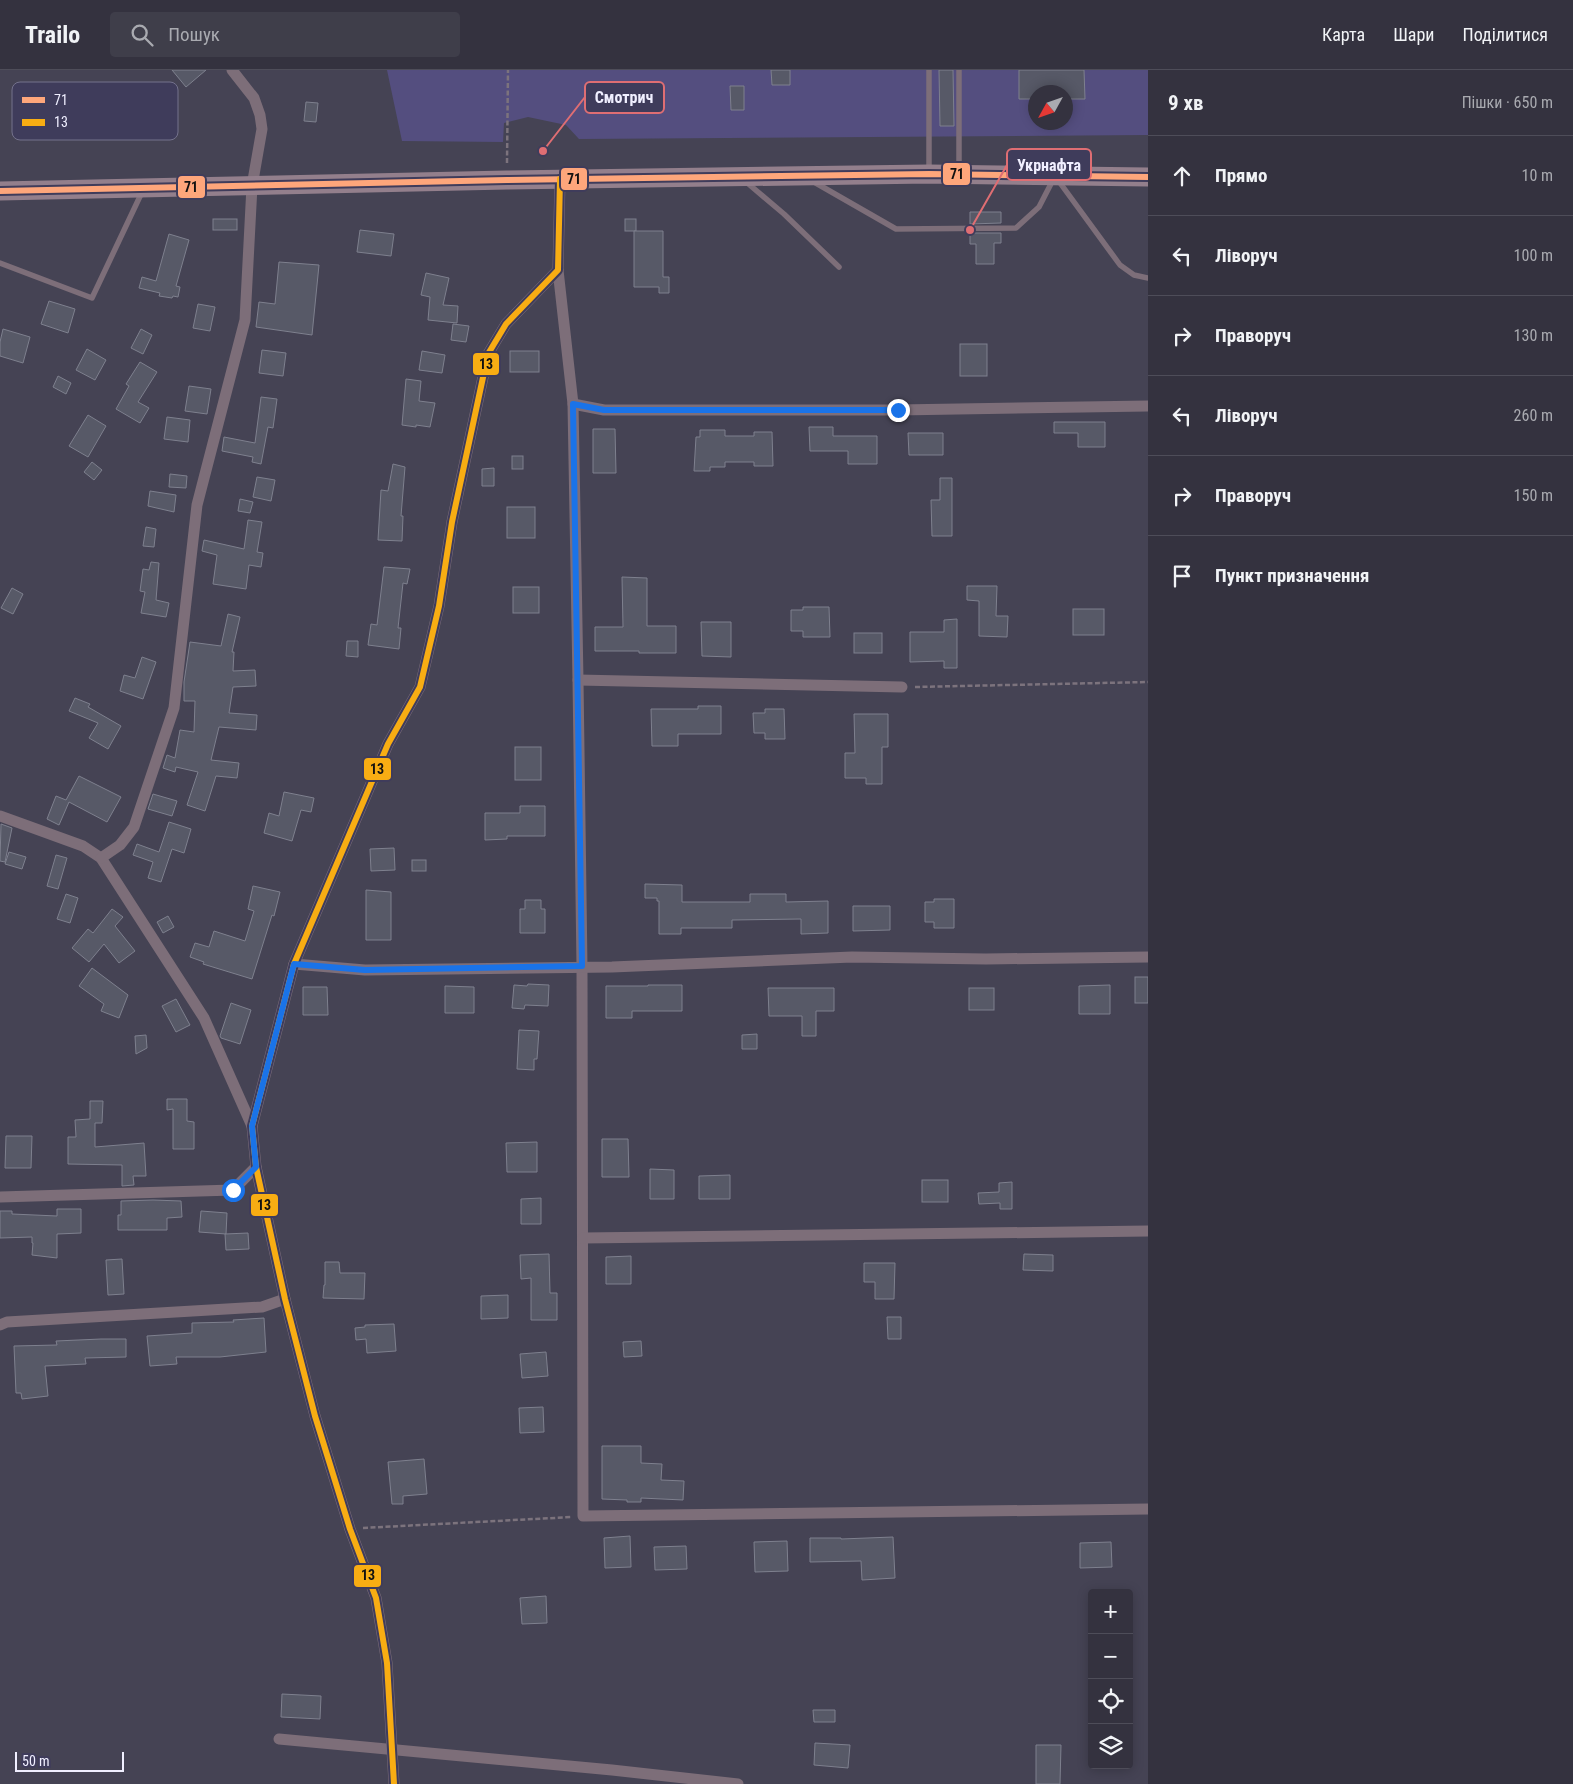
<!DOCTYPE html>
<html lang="uk">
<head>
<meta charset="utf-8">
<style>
	body { margin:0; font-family:"Roboto Condensed",sans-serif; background:#3f3e4a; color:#f1f3f6 }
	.controls { position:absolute; right:15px; bottom:15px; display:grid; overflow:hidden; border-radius:5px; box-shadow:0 2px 12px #0003 }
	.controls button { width:45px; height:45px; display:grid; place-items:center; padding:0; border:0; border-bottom:1px solid #4e4d59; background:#34323f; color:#f1f3f6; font:25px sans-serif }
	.compass { position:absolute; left:1028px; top:15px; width:45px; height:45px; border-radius:50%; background:#34323f; box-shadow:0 2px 12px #0003; rotate:230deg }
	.scale { position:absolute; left:15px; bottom:12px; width:109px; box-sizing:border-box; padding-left:5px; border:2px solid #f0efff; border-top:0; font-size:14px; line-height:18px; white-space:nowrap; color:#f0efff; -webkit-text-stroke:4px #3f3c5b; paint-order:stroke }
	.stop { position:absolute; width:15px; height:15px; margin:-11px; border:4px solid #1a73e8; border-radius:50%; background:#fff }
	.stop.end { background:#1a73e8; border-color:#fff; box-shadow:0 1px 5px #0008 }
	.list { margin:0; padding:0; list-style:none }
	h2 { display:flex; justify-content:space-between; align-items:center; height:65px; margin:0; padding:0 20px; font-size:21px }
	h2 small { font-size:16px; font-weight:400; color:#a9aab0 }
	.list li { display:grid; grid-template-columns:32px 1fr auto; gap:15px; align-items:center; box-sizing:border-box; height:80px; padding:0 20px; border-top:1px solid #4e4d59 }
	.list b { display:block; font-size:19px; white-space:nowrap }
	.list em { font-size:16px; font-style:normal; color:#a9aab0 }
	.icon { flex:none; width:28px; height:28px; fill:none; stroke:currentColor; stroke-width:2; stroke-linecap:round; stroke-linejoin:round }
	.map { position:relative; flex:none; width:1148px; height:1714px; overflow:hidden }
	header { display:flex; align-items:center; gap:30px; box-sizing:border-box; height:70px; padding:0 25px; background:#34323f; border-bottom:1px solid #4e4d59 }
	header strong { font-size:24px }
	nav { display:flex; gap:28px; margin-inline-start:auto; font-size:18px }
	.search { width:350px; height:45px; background:#3f3e4a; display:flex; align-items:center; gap:12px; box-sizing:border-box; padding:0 18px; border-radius:5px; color:#a9aab0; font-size:19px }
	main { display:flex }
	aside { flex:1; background:#34323f }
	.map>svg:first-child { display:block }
</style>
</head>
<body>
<header>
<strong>Trailo</strong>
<div class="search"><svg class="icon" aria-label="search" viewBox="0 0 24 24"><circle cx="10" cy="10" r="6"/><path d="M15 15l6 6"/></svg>Пошук</div>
<nav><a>Карта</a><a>Шари</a><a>Поділитися</a></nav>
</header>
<main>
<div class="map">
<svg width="1148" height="1714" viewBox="0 0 1148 1714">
	<rect width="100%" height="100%" fill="#454354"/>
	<path fill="#544e7f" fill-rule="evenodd" d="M 387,0 L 1148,0 L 1148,65 L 579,69 L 566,55 L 528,47 L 504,53 L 503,72 L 402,71 ZM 1036,22 L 1066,22 L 1066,52 L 1036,52 Z"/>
	<g fill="#575967" stroke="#7e808e">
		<polygon points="172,0 206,0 186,17"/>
		<polygon points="771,0 790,0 790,15 772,15"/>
		<polygon points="939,0 953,0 954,56 940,56"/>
		<polygon points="1019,0 1084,0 1085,29 1066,29 1066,22 1036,22 1036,29 1019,29"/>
		<polygon points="730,16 744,16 744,40 731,40"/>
		<polygon points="306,32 318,33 316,52 304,51"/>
		<polygon points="970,142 1001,142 1001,153 970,154"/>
		<rect x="213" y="149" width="24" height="11"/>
		<rect x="625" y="149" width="11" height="12"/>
		<polygon points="360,160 394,164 391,186 357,182"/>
		<polygon points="634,161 663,161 663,207 669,207 669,223 659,223 659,217 634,217"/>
		<polygon points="970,163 1001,163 1001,173 994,173 994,194 976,194 976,174 970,174"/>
		<polygon points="169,164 189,170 176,216 180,217 178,227 173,226 172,228 159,226 160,223 139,218 142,207 156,211"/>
		<polygon points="279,192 319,195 312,265 256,257 259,232 275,234"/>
		<polygon points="426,203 449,208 443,235 458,236 457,253 428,250 430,227 421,225"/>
		<polygon points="49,231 75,239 68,263 41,254"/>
		<polygon points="198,234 215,237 210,261 193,258"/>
		<polygon points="453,254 469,256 466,272 451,270"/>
		<polygon points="3,259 30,267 23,293 0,286 0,272"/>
		<polygon points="141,259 152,265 143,284 131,278"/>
		<rect x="960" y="274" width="27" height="32"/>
		<polygon points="87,279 106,290 95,310 76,300"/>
		<polygon points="262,280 286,283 283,306 259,303"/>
		<polygon points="422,281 445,285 442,303 419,300"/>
		<rect x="510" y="281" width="29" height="21"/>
		<polygon points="140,292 157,302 138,332 149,338 140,353 116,339 129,316 126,314"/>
		<polygon points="58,306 71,313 66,324 53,317"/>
		<polygon points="406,309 421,311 419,331 435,333 430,357 416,355 416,357 402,355"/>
		<polygon points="189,316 211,319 207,344 185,341"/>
		<polygon points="261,327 277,329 273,358 268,357 261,394 252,392 253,387 222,381 224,367 255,373"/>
		<polygon points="88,345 106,356 88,387 69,376"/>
		<polygon points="167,347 190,350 188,372 164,369"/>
		<polygon points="1054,352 1105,352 1105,377 1078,377 1078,363 1054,363"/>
		<polygon points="809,357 833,357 833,366 877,366 877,394 848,394 848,381 810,381"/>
		<polygon points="593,359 615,359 616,403 593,403"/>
		<polygon points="700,360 725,360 725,366 754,366 754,362 772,362 773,396 754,396 754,392 725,392 725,397 710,397 710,401 694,401 696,367 700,367"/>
		<polygon points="908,363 943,363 943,385 909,385"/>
		<rect x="512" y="386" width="11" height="13"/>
		<polygon points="92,392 102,400 94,410 84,402"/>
		<polygon points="393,394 405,397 401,446 403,446 402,471 378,470 381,420 388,421"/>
		<polygon points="494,398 494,416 482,416 482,399"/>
		<polygon points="170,404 187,406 186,418 169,417"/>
		<polygon points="257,407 275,410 271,431 253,427"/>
		<polygon points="940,408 952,408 952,466 932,466 931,430 940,430"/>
		<polygon points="150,421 176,425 174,442 148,436"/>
		<polygon points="240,429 253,432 250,443 238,441"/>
		<rect x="507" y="437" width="28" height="31"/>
		<polygon points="248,450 262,452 257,482 263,483 261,497 249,495 246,519 213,514 217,485 202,481 204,470 244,479"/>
		<polygon points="146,457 156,459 154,477 143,476"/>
		<polygon points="151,492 159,493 156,530 169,533 166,547 141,543 145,522 140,521 143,499 149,500"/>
		<polygon points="384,497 410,499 407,514 403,513 398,558 401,558 399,579 368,575 371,554 377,555"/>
		<polygon points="622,507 647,508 647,556 676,556 676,583 639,583 639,581 595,581 595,557 623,557"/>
		<polygon points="967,516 997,516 996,546 1008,546 1007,567 979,566 979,531 967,530"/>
		<rect x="513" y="517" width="26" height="26"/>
		<polygon points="12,518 23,524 13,544 1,538"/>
		<polygon points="803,537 829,537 830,567 803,567 803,561 791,561 791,540 803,540"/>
		<rect x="1073" y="539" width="31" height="26"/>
		<polygon points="228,544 240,547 232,582 234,582 233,601 255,600 256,616 233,617 229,643 257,645 256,660 219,657 211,690 239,693 237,708 216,706 205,741 187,735 198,702 176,697 175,702 163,698 167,685 175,688 180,660 194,662 195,631 184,631 184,612 190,572 221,576"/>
		<polygon points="957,549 957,598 944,598 944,591 910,592 910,562 944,562 944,550"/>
		<polygon points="701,552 731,552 731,587 702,586"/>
		<rect x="854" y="563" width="28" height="20"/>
		<polygon points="347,571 358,571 358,587 346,586"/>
		<polygon points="142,587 156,592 143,629 120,621 124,605 135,608"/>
		<polygon points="75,628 90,634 88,637 121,656 108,679 89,668 98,653 69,641"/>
		<polygon points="698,636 721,636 721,664 678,664 678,676 652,676 651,639 698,639"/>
		<polygon points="765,639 784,639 785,669 765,669 765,663 754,663 753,643 765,643"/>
		<polygon points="854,644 888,644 888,677 882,677 882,714 866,714 866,708 845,708 845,683 855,683"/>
		<rect x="515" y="677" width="26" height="33"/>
		<polygon points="79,706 121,727 107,752 69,732 59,755 47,749 56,726 66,730"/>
		<polygon points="284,722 314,728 311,742 301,740 292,771 264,763 269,743 279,746"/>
		<polygon points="153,724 177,731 172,746 148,739"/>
		<polygon points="520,736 545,736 545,766 507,766 507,769 485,770 485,743 520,743"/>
		<polygon points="169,752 191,759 184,783 172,779 161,812 148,808 153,792 133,785 137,774 159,782"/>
		<polygon points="1,754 12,758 5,792 0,791"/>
		<polygon points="394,778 395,800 371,801 370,779"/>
		<polygon points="9,782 26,787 22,799 5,794"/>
		<polygon points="56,785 67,788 58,819 47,816"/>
		<rect x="412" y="790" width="14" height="11"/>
		<polygon points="645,814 682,815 682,832 750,832 750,824 786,824 786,832 828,831 828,863 801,864 801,849 732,850 732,858 681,858 681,864 659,864 659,831 657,831 657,828 645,828"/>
		<polygon points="253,816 280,822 274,846 272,845 252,909 203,894 204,892 190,887 195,873 209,877 214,861 245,871 254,841 248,839"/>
		<polygon points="366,820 391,822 391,870 366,870"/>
		<polygon points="66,824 78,828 70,853 57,849"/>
		<polygon points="934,829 954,829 954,858 934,858 934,852 925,852 925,832 934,832"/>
		<polygon points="525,830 541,830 541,839 545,839 545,863 520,863 520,839 525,839"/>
		<polygon points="853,836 890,836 890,860 853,861"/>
		<polygon points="112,839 123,847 115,856 135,881 119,893 104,874 89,892 72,878 88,859 93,863"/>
		<polygon points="168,846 174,857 163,863 157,852"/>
		<polygon points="92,898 128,925 119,948 101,941 104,934 79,916"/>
		<rect x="1135" y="907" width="13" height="26"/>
		<polygon points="528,914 549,915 548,936 525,935 524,939 512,938 514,915 527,916"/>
		<polygon points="648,915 682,915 682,941 632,941 632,948 606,948 606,916 648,916"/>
		<polygon points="1110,915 1110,944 1079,944 1079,916"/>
		<polygon points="445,916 474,917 474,943 445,943"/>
		<polygon points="303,917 327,917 328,945 303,945"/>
		<polygon points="768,918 834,918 834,941 816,941 816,966 802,966 802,946 769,946"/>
		<rect x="969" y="918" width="25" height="22"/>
		<polygon points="176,929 190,955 176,962 162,936"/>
		<polygon points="231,933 251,940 240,974 221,968 220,966"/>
		<polygon points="519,960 539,961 537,989 534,989 534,1000 517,999"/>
		<polygon points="757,964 757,979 742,979 742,965"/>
		<polygon points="146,965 147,978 136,984 135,966"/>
		<polygon points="167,1029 187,1029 187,1051 194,1052 194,1079 173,1079 173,1039 167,1040"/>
		<polygon points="90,1031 103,1031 102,1053 95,1053 95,1077 144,1073 146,1106 133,1106 134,1115 122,1116 122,1095 68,1094 68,1067 76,1067 75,1050 90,1049"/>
		<polygon points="6,1066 32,1066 31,1098 5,1098"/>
		<polygon points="602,1069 628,1069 629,1107 602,1107"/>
		<polygon points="537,1072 537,1102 507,1102 506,1073"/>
		<polygon points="650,1099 674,1100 674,1129 650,1129"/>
		<polygon points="730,1105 730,1129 699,1129 699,1106"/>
		<rect x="922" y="1110" width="26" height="22"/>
		<polygon points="1012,1112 1012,1139 1000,1139 1000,1133 979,1134 978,1123 999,1122 999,1113"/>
		<polygon points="541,1128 541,1154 521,1154 521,1129"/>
		<polygon points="153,1130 181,1131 182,1147 167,1148 167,1160 118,1160 118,1145 121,1145 121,1131"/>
		<polygon points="57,1139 81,1139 81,1163 57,1164 57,1188 32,1185 33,1173 32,1173 32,1167 0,1168 0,1141 12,1141 12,1144 57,1146"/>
		<polygon points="201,1141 227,1143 226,1164 199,1162"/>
		<polygon points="248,1163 249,1179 226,1180 225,1164"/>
		<polygon points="549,1184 550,1223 557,1223 557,1250 531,1250 531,1208 521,1209 520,1185"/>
		<polygon points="1024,1184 1053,1185 1053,1201 1023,1200"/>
		<polygon points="631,1186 631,1214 606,1214 606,1187"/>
		<polygon points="122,1189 124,1224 108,1225 106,1190"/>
		<polygon points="325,1192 339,1192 340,1203 365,1203 364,1229 323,1228 324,1215 325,1215"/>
		<polygon points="864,1193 895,1193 894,1229 875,1229 875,1212 864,1212"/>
		<polygon points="508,1225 508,1248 481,1249 481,1226"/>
		<polygon points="887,1247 901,1247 901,1269 888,1269"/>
		<polygon points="264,1248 266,1282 220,1287 176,1287 177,1294 150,1296 147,1266 192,1263 192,1253 234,1252 233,1250"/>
		<polygon points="394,1254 396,1281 367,1283 366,1269 356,1270 355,1258 365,1257 365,1255"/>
		<polygon points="101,1269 126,1269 126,1287 85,1288 86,1294 45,1296 48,1326 22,1329 21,1323 16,1323 14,1276 57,1275 56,1271"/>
		<polygon points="641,1271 642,1286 624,1287 623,1272"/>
		<polygon points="546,1282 548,1306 522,1308 520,1284"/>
		<polygon points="543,1337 544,1362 520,1363 519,1338"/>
		<polygon points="602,1376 641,1376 641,1393 662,1394 661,1410 684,1411 683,1430 641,1428 641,1432 627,1432 627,1430 602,1429"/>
		<polygon points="424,1389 427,1424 403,1426 403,1434 392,1434 388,1392"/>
		<polygon points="630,1466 631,1497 605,1498 604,1468"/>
		<polygon points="893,1467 895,1508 862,1510 861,1491 810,1492 810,1468 841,1468 841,1469"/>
		<polygon points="787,1471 788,1501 755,1502 754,1472"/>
		<polygon points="1111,1472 1112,1497 1080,1498 1080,1473"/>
		<polygon points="686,1476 687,1499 655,1500 654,1477"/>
		<polygon points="546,1526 547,1553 522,1554 520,1528"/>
		<polygon points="282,1624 321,1626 320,1649 281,1647"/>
		<polygon points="813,1640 835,1640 835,1652 814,1652"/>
		<polygon points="815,1673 850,1675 848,1698 814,1695"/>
		<polygon points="1036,1675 1061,1675 1060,1714 1036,1714"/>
	</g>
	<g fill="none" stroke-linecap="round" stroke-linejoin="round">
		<g stroke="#7c737d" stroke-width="2.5" stroke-dasharray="5 2.5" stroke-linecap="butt">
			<polyline points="507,93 508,0"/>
			<polyline points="915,617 1148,612"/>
			<polyline points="363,1458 572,1447"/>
		</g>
		<g stroke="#7d6e79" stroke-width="5.5">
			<polyline points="929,100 929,0"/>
			<polyline points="959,102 959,0"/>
			<polyline points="745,111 784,144 839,197"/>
			<polyline points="814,112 896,159 1016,158 1039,137 1055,106 1120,195 1134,205 1148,208"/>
			<polyline points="0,193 92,228 143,120"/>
		</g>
		<g stroke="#7d6e79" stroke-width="11">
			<polyline points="558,200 573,334 578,610 582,896 583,1446 1148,1439"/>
			<polyline points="573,334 604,340 898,340 1148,336"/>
			<polyline points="578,610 902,617"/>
			<polyline points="0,746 83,776 101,788 204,948 252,1056"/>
			<polyline points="101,788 120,775 134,757 174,638 197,435 245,250 252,116 262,59 260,45 254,28 232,0"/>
			<polyline points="294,894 365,900 612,897 852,887 986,889 1148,887"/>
			<polyline points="0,1127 233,1120 256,1097"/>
			<polyline points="583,1168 1148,1161"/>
			<polyline points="0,1255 7,1252 262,1237 285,1229"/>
			<polyline points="279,1669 612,1700 738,1714"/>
			<polyline points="394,1714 387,1593 376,1528 350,1459 315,1346 285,1229 256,1097 252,1056 294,894 388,674 420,617 439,536 452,452 488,284 506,254 558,200 560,109"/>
		</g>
		<polyline stroke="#937f8c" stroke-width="19" points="0,121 507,110 929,104 1148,107"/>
		<g stroke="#3f3c5b" stroke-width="10">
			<polyline id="bus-1" points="0,121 507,110 929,104 1148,107"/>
		</g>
		<g stroke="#3f3c5b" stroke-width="10">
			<polyline id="bus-2" points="394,1714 387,1593 376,1528 350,1459 315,1346 285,1229 256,1097 252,1056 294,894 388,674 420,617 439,536 452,452 488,284 506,254 558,200 560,109"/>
		</g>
		<use href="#bus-1" stroke="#fea67b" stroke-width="6"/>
		<use href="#bus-2" stroke="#f8ad13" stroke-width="6"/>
	</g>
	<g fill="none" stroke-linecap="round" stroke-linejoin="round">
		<polyline stroke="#1a73e8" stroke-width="6" points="233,1120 256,1097 252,1056 294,894 365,900 582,896 573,334 604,340 898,340"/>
	</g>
	<rect x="12" y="12" width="166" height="58" rx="8" fill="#3f3c5b" stroke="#74728c" stroke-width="1"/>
	<rect x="22" y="27" width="23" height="6" fill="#fea67b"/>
	<rect x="22" y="49" width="23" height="7" fill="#f8ad13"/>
	<g font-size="14" fill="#f0efff">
		<text x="54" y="35">71</text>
		<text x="54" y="57">13</text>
	</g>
	<path fill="none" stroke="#df6e73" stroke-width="2" d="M543 81L585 27M970 160L1007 95"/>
	<g fill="#df6e73" stroke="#3f3c5b" stroke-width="2">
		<circle cx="543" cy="81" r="5"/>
		<circle cx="970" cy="160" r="5"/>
	</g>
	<g fill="#3f3c5b" stroke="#df6e73" stroke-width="2">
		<rect x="585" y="12" width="79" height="31" rx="5"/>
		<rect x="1007" y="79" width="84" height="31" rx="5"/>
	</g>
	<g font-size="16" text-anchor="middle" font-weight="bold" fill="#f0efff">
		<text x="624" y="33">Смотрич</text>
		<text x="1049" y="101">Укрнафта</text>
	</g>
	<g stroke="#3f3c5b" stroke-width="2">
		<rect x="942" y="92" width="29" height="24" rx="5" fill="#fea67b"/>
		<rect x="560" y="97" width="28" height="24" rx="5" fill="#fea67b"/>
		<rect x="177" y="105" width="29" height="24" rx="5" fill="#fea67b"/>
		<rect x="472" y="282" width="28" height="24" rx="5" fill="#f8ad13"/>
		<rect x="363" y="687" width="29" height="24" rx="5" fill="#f8ad13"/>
		<rect x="250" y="1123" width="29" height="24" rx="5" fill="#f8ad13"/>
		<rect x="353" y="1494" width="29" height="24" rx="5" fill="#f8ad13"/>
	</g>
	<g font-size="14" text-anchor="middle" font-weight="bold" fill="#111">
		<text x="957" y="109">71</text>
		<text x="574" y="114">71</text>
		<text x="191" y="122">71</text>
		<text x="486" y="299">13</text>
		<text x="377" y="704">13</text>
		<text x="264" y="1140">13</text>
		<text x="368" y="1510">13</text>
	</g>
</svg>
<div class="controls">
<button>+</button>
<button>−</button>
<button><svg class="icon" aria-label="locate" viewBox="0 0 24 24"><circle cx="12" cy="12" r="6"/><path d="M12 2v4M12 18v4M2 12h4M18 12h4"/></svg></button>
<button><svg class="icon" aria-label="layers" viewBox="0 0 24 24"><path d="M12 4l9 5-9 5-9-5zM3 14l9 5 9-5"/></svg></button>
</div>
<svg class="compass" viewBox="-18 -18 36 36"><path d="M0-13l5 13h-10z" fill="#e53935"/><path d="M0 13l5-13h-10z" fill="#a9aab0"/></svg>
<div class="scale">50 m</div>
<div class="stop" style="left:233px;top:1120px"></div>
<div class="stop end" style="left:898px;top:340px"></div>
</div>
<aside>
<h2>9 хв<small>Пішки · 650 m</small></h2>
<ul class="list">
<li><svg class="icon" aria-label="ahead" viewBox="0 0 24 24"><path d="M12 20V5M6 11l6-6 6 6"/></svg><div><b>Прямо</b></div><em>10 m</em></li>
<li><svg class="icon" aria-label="left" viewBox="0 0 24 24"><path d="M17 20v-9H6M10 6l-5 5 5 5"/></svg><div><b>Ліворуч</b></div><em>100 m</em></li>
<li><svg class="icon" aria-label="right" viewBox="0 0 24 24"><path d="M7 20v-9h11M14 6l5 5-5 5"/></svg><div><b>Праворуч</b></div><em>130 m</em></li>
<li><svg class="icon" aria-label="left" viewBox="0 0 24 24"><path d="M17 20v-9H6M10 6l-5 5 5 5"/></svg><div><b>Ліворуч</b></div><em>260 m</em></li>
<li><svg class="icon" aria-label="right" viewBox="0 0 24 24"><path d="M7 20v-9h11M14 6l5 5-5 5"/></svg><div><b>Праворуч</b></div><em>150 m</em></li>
<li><svg class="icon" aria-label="arrive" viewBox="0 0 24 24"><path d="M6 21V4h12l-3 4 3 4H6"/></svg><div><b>Пункт призначення</b></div></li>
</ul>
</aside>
</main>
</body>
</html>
